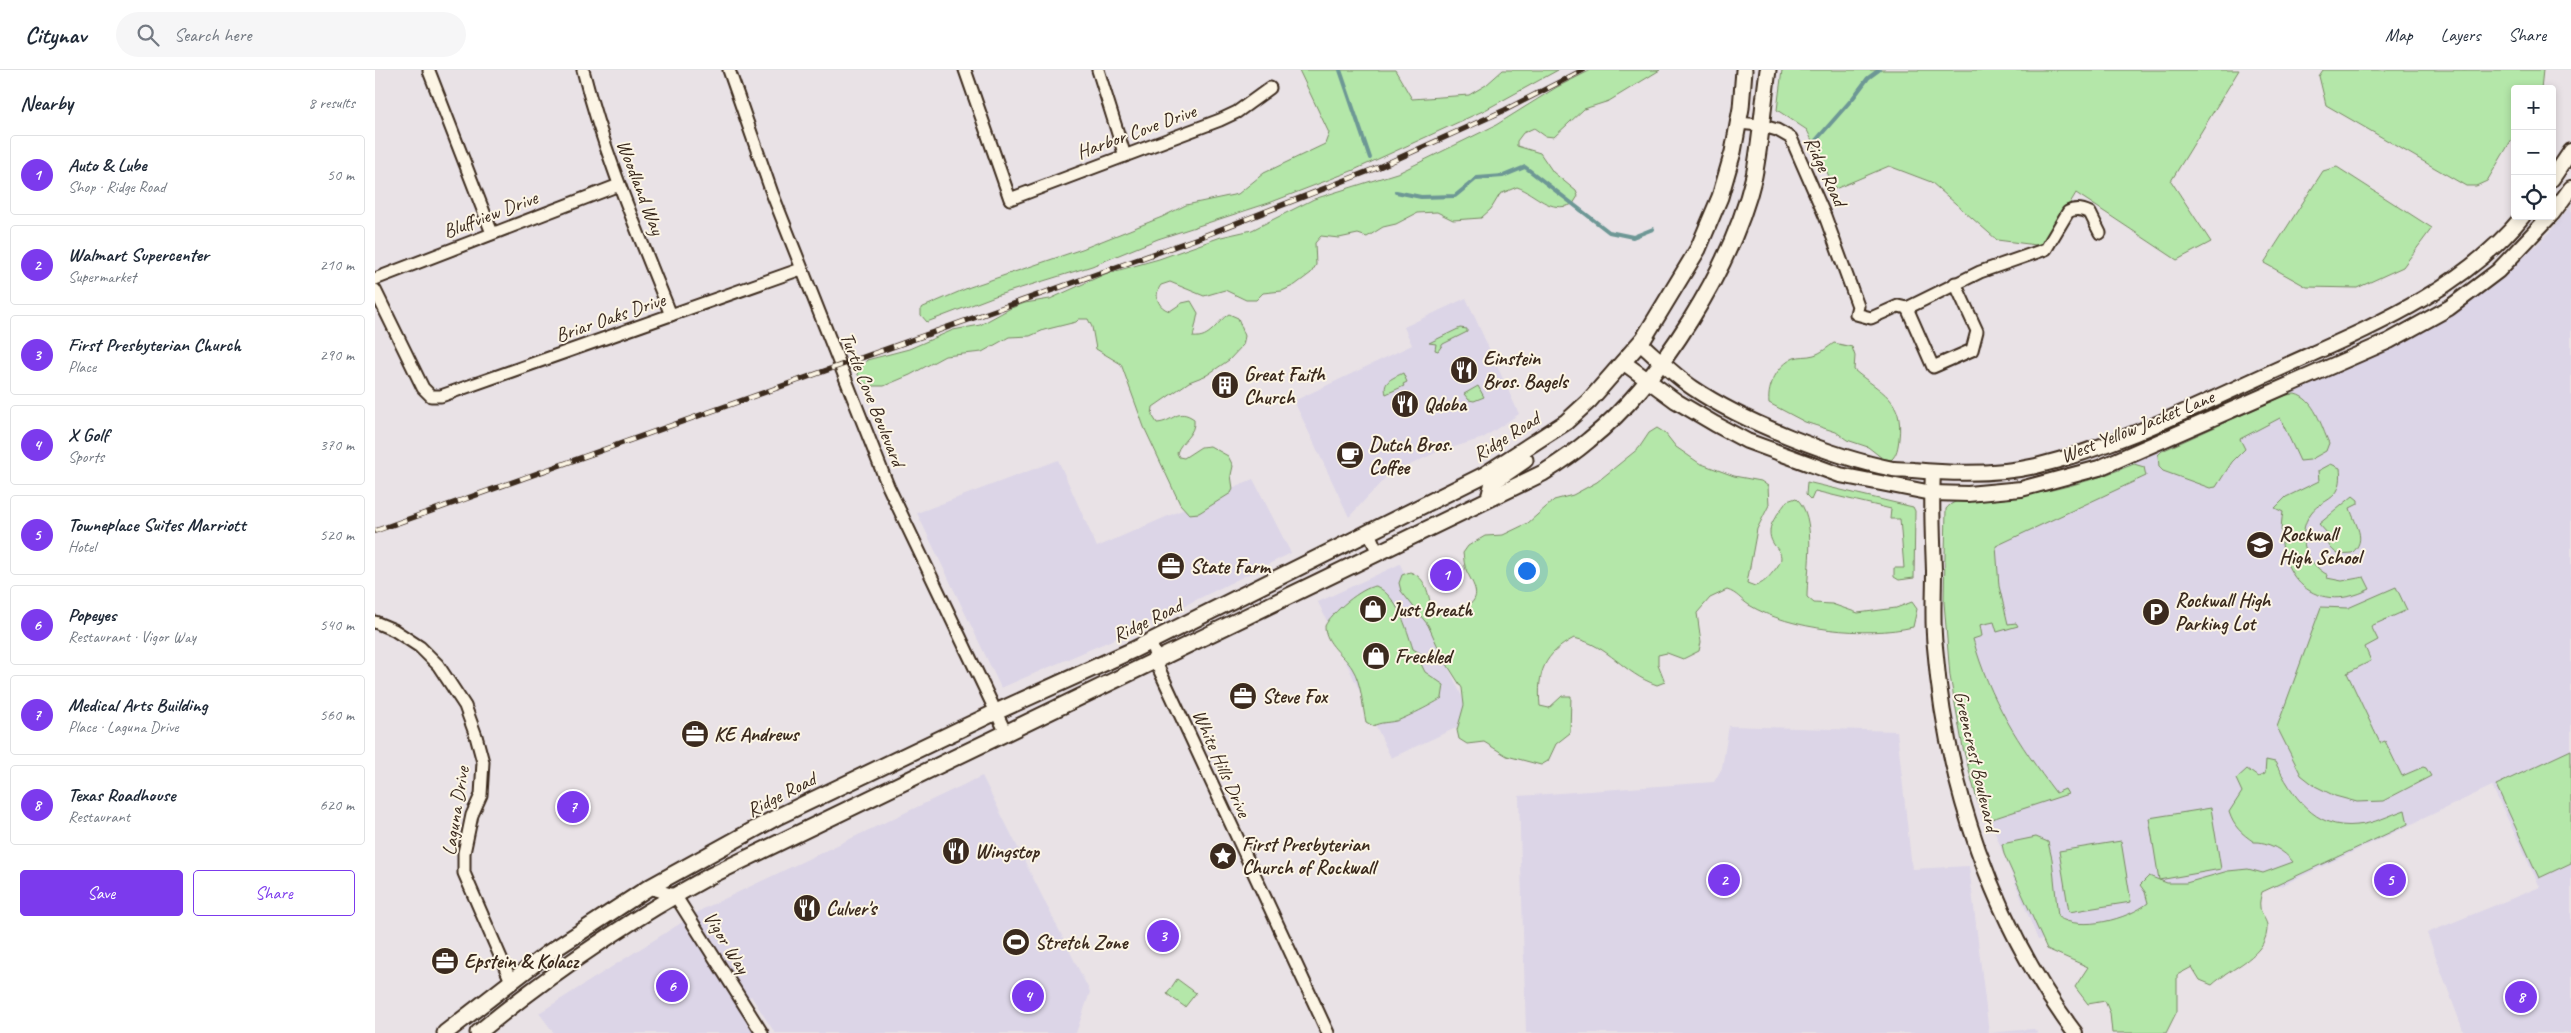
<!DOCTYPE html>
<html lang="en">
<head>
<meta charset="utf-8">
<style>
	body { margin:0; font-family:Caveat,sans-serif; background:#f6f6f7; color:#1f2937 }
	.controls { position:absolute; right:15px; top:15px; display:grid; overflow:hidden; border-radius:5px; box-shadow:0 2px 8px #0003 }
	.controls button { width:45px; height:45px; display:grid; place-items:center; padding:0; border:0; border-bottom:1px solid #e0e1e3; background:#fff; color:#1f2937; font:25px sans-serif }
	.you { position:absolute; left:1151px; top:500px; width:18px; height:18px; margin:-12px; border:4px solid #fff; border-radius:50%; background:#1a73e8; box-shadow:0 0 0 8px #1a73e833 }
	.badge { display:grid; place-items:center; width:32px; height:32px; border-radius:50%; background:#7c3aed; color:#fff; font-size:16px; font-weight:700 }
	.pin { position:absolute; translate:-50% -50%; border:2px solid #fff; box-shadow:0 1px 5px #0006 }
	.list { margin:0; padding:0; list-style:none }
	h2 { display:flex; justify-content:space-between; align-items:center; height:65px; margin:0; padding:0 20px; font-size:21px }
	h2 small { font-size:16px; font-weight:400; color:#747a83 }
	.list li { display:grid; grid-template-columns:32px 1fr auto; gap:15px; align-items:center; box-sizing:border-box; height:80px; margin:0 10px 10px; padding:0 10px; border:1px solid #e0e1e3; border-radius:5px }
	.list b { display:block; font-size:19px; white-space:nowrap }
	.list p { margin:0; font-size:16px; white-space:nowrap; color:#747a83 }
	.list em { font-size:16px; font-style:normal; color:#747a83 }
	.actions { display:flex; gap:10px; padding:15px 20px }
	.actions a { flex:1; padding:11px 0; border:1px solid #7c3aed; border-radius:5px; text-align:center; font-size:18px; color:#7c3aed }
	.actions .main { background:#7c3aed; color:#fff }
	.icon { flex:none; width:28px; height:28px; fill:none; stroke:currentColor; stroke-width:2; stroke-linecap:round; stroke-linejoin:round }
	.map { position:relative; flex:none; width:2196px; height:963px; overflow:hidden }
	header { display:flex; align-items:center; gap:30px; box-sizing:border-box; height:70px; padding:0 25px; background:#fff; border-bottom:1px solid #e0e1e3 }
	header strong { font-size:24px }
	nav { display:flex; gap:28px; margin-inline-start:auto; font-size:18px }
	.search { width:350px; height:45px; background:#f6f6f7; display:flex; align-items:center; gap:12px; box-sizing:border-box; padding:0 18px; border-radius:28px; color:#747a83; font-size:19px }
	main { display:flex }
	aside { flex:1; background:#fff }
	.map>svg:first-child { display:block }
</style>
</head>
<body>
<header>
<strong>Citynav</strong>
<div class="search"><svg class="icon" aria-label="search" viewBox="0 0 24 24"><circle cx="10" cy="10" r="6"/><path d="M15 15l6 6"/></svg>Search here</div>
<nav><a>Map</a><a>Layers</a><a>Share</a></nav>
</header>
<main>
<aside>
<h2>Nearby<small>8 results</small></h2>
<ul class="list">
<li><span class="badge">1</span><div><b>Auto &amp; Lube</b><p>Shop · Ridge Road</p></div><em>50 m</em></li>
<li><span class="badge">2</span><div><b>Walmart Supercenter</b><p>Supermarket</p></div><em>210 m</em></li>
<li><span class="badge">3</span><div><b>First Presbyterian Church</b><p>Place</p></div><em>290 m</em></li>
<li><span class="badge">4</span><div><b>X Golf</b><p>Sports</p></div><em>370 m</em></li>
<li><span class="badge">5</span><div><b>Towneplace Suites Marriott</b><p>Hotel</p></div><em>520 m</em></li>
<li><span class="badge">6</span><div><b>Popeyes</b><p>Restaurant · Vigor Way</p></div><em>540 m</em></li>
<li><span class="badge">7</span><div><b>Medical Arts Building</b><p>Place · Laguna Drive</p></div><em>560 m</em></li>
<li><span class="badge">8</span><div><b>Texas Roadhouse</b><p>Restaurant</p></div><em>620 m</em></li>
</ul>
<div class="actions"><a class="main">Save</a><a>Share</a></div>
</aside>
<div class="map">
<svg width="2196" height="963" viewBox="0 0 2196 963">
	<rect width="100%" height="100%" fill="#e9e2e6"/>
	<filter id="ink" filterUnits="userSpaceOnUse"><feTurbulence type="fractalNoise" baseFrequency=".02" numOctaves="2"/><feDisplacementMap in="SourceGraphic" scale="10" xChannelSelector="R" yChannelSelector="G"/><feConvolveMatrix kernelMatrix="1 2 1 2 8 2 1 2 1" color-interpolation-filters="sRGB"/></filter>
	<g filter="url(#ink)">
		<g fill="#dcd5e7">
			<polygon points="2196,135 2196,963 2089,963 2052,863 2165,817 2117,716 1906,816 1663,870 1611,740 1575,432 1577,430 1719,406 1746,396 2051,259 2074,245 2127,207 2175,162"/>
			<polygon points="1091,228 1144,344 1108,368 1060,383 1012,406 974,447 919,331 1037,275 1029,257"/>
			<polygon points="683,390 722,477 878,409 916,483 760,560 626,618 542,443"/>
			<polygon points="1025,494 1098,650 1016,688 943,532"/>
			<polygon points="1354,656 1522,661 1537,799 1594,796 1614,963 1659,959 1663,963 1151,963 1144,726 1339,712 1347,698"/>
			<polygon points="607,706 715,922 701,963 400,963 376,926 361,934 379,963 179,963 164,943 328,839"/>
		</g>
		<g fill="#b4e7a9" stroke="#788864">
			<polygon points="924,0 1020,0 1037,29 1094,25 1111,15 1128,0 1183,0 1110,40 979,100 894,133 783,169 717,196 620,226 552,252 546,245 546,238 595,217 707,179 787,147 811,135 863,124 889,103 950,74 954,63"/>
			<path d="M 1216,0 L 1285,0 L 1234,31 L 1209,39 L 1179,67 L 1170,66 L 1159,58 L 1148,63 L 1142,71 L 1142,76 L 1165,83 L 1178,102 L 1201,121 L 1203,126 L 1198,134 C 1174,144 1162,124 1142,117 L 1125,124 L 1116,139 L 1106,148 L 1078,150 L 1062,142 L 1042,143 L 1021,154 L 1008,157 L 992,167 L 983,164 L 964,168 L 946,166 L 940,173 L 941,195 L 936,203 L 920,215 L 907,221 L 888,223 L 881,230 L 871,230 L 850,220 L 829,226 L 795,212 L 786,215 C 778,225 783,238 795,241 L 807,233 L 816,231 L 823,243 L 818,267 C 836,269 841,252 854,244 L 863,248 L 870,266 L 868,275 L 854,290 L 832,305 L 814,312 L 778,337 L 777,345 L 782,353 C 799,352 802,337 819,349 C 821,365 806,370 802,383 L 804,387 L 809,388 L 826,377 L 835,376 L 853,386 L 858,396 L 856,405 L 858,419 L 856,423 L 824,443 L 814,444 L 805,434 L 769,357 L 746,294 L 721,279 L 717,257 L 713,249 L 704,249 L 701,252 L 669,260 L 655,266 L 634,267 L 607,282 L 570,286 L 535,305 L 509,316 L 495,316 L 487,311 L 482,303 L 492,290 L 534,279 L 578,260 L 605,255 L 636,238 L 650,233 L 675,229 L 730,204 L 784,189 L 846,167 L 877,160 L 939,129 L 1025,102 L 1121,55 L 1182,17 Z"/>
			<polygon points="1407,0 1864,0 1796,111 1836,172 1802,190 1701,123 1669,176 1622,170 1556,112 1514,96 1460,119 1432,60 1402,40"/>
			<polygon points="1948,0 2168,0 2166,19 2140,19 2140,64 2112,111 2101,116 2091,116 1951,35 1944,6"/>
			<polygon points="1962,97 2057,158 2028,197 1982,218 1932,217 1889,193 1948,101"/>
			<polygon points="1085,258 1092,259 1092,262 1068,274 1063,281 1060,280 1061,274 1054,273"/>
			<path d="M 1459,273 L 1477,277 L 1480,286 L 1479,300 C 1506,323 1529,328 1524,369 C 1523,377 1522,385 1516,390 L 1507,388 L 1493,377 L 1472,370 L 1461,362 L 1430,352 L 1394,333 C 1392,315 1403,295 1419,288 C 1425,286 1432,287 1439,285 C 1446,283 1453,277 1459,273 Z"/>
			<path d="M 1028,303 L 1032,312 L 1028,314 L 1029,316 L 1011,324 C 1007,311 1018,308 1028,303 Z"/>
			<polygon points="1103,316 1109,327 1099,331 1094,330 1089,324"/>
			<path d="M 1920,324 C 1940,329 1946,356 1954,373 L 1951,381 L 1935,390 L 1925,391 L 1905,348 L 1865,369 L 1870,379 L 1857,392 L 1841,417 L 1835,418 L 1788,401 L 1784,397 L 1783,385 L 1787,381 L 1911,325 Z"/>
			<path d="M 1282,358 L 1290,363 L 1301,377 L 1324,393 L 1359,406 L 1386,411 L 1393,416 L 1394,435 L 1382,459 L 1372,513 L 1380,516 C 1389,513 1393,508 1398,502 C 1418,480 1394,481 1395,461 C 1395,451 1407,439 1412,431 L 1421,428 C 1443,447 1432,499 1432,527 L 1439,533 L 1457,534 L 1483,543 L 1521,538 L 1537,532 L 1542,539 L 1538,557 C 1492,568 1415,560 1374,535 C 1366,530 1362,523 1352,520 L 1335,528 L 1322,543 L 1326,572 L 1324,581 L 1308,589 L 1292,583 L 1283,585 L 1283,594 L 1290,612 L 1282,615 C 1247,603 1235,576 1199,568 C 1169,584 1162,602 1165,636 L 1174,638 L 1187,626 L 1196,626 L 1195,663 L 1181,674 L 1173,691 L 1166,695 L 1132,686 L 1109,672 L 1092,674 L 1084,669 L 1082,660 L 1089,635 L 1087,618 L 1068,588 L 1053,555 L 1026,521 L 1024,513 L 1027,505 L 1035,502 C 1052,508 1053,524 1057,540 C 1067,545 1076,546 1086,540 C 1108,529 1101,519 1092,502 C 1089,496 1089,489 1088,483 L 1093,476 L 1110,466 L 1128,465 L 1153,453 L 1179,430 L 1198,425 L 1222,412 L 1264,378 L 1274,363 Z"/>
			<path d="M 1759,394 L 1769,397 L 1771,406 L 1621,476 L 1624,516 L 1633,554 L 1641,553 L 1643,556 L 1622,562 L 1619,552 L 1605,555 L 1607,566 L 1598,569 C 1615,630 1643,673 1681,723 L 1690,719 L 1693,724 L 1611,751 L 1601,726 L 1588,678 L 1575,606 L 1569,532 L 1571,439 C 1582,424 1612,429 1629,428 C 1674,423 1718,411 1759,394 Z"/>
			<path d="M 1956,394 L 1965,398 C 1966,407 1966,417 1960,424 C 1953,432 1942,434 1936,443 C 1920,465 1931,494 1953,505 L 1952,508 L 1967,511 L 1989,507 L 1995,519 C 1936,548 1897,501 1908,442 L 1900,438 L 1911,427 L 1944,411 L 1943,401 Z"/>
			<polygon points="1432,412 1538,437 1540,441 1539,508 1524,510 1519,507 1519,498 1529,498 1525,449 1515,449 1516,439 1440,421 1436,430 1431,425"/>
			<path d="M 1978,426 L 1983,430 L 1983,434 L 1975,438 C 1980,455 1993,469 1977,483 L 1963,484 C 1955,479 1951,473 1952,463 L 1944,454 Z"/>
			<path d="M 1001,516 C 1023,527 1031,557 1038,579 L 1050,586 L 1046,594 L 1050,602 L 1069,615 L 1067,628 C 1062,632 1027,650 1021,651 C 1012,653 1006,652 998,656 L 991,652 C 987,635 987,614 977,598 C 969,585 950,574 950,556 C 956,543 987,517 1001,516 Z"/>
			<polygon points="2021,517 2032,540 1996,556 2003,570 1990,577 1996,591 1972,603 2005,673 2010,671 2027,706 2048,697 2051,698 2056,706 2008,731 1982,732 1960,726 1940,716 1926,705 1902,657 1946,537 1973,538"/>
			<polygon points="2196,680 2196,793 2164,808 2121,715"/>
			<path d="M 1891,690 L 1900,692 C 1918,725 1938,760 1982,755 C 1998,754 2015,745 2030,740 L 2033,754 L 1887,822 C 1886,826 1884,832 1885,837 C 1885,843 1891,849 1892,855 C 1894,886 1856,897 1837,915 L 1825,910 L 1817,897 L 1802,905 L 1802,941 L 1791,963 L 1737,963 L 1735,943 L 1730,931 L 1713,934 L 1700,917 L 1713,897 L 1672,879 L 1629,784 L 1627,774 L 1661,767 L 1673,772 L 1677,789 L 1683,847 C 1706,862 1753,849 1773,833 L 1770,822 L 1765,815 L 1774,806 L 1792,813 L 1811,813 L 1853,801 L 1873,799 L 1888,803 L 1918,792 C 1910,781 1892,771 1879,772 C 1866,763 1859,757 1854,742 L 1867,722 L 1861,709 L 1872,699 L 1883,707 L 1890,704 Z"/>
			<polygon points="1836,738 1846,799 1784,810 1774,748"/>
			<polygon points="1746,771 1756,832 1694,842 1684,781"/>
			<polygon points="802,909 821,923 810,937 792,924"/>
		</g>
		<g fill="none" stroke-linecap="round" stroke-linejoin="round">
			<g stroke="#6d9795" stroke-width="4">
				<polyline points="965,0 995,88"/>
				<polyline points="1435,77 1478,28 1493,8 1504,0"/>
				<polyline points="1021,122 1046,127 1080,126 1102,108 1128,106 1150,97 1234,162 1258,167 1278,159"/>
			</g>
			<g stroke="#3b2a1e" stroke-width="15">
				<g id="minor">
					<path d="M 208,0 C 229,84 264,165 296,245"/>
					<polyline points="354,0 397,123 513,416 631,663"/>
					<polyline points="590,0 635,129 845,50 862,42 895,18"/>
					<polyline points="723,0 750,86"/>
					<polyline points="54,1 117,163"/>
					<path d="M 1363,53 L 1385,55 L 1402,60 L 1416,68 L 1450,146 L 1483,236 L 1481,244 L 1496,248 L 1523,236 L 1532,238 L 1605,202 L 1671,179 L 1693,142 C 1700,138 1707,139 1715,143 L 1725,163"/>
					<polyline points="0,209 244,115"/>
					<polyline points="0,220 48,318 56,326 66,326 426,199"/>
					<polyline points="1532,238 1558,297 1597,280 1602,261 1580,213"/>
					<polyline points="994,463 1002,481"/>
					<polyline points="0,552 19,560 45,577 63,595 90,636 101,666 108,692 106,725 97,745 89,783 89,803 136,911"/>
					<polyline points="776,572 784,599 953,963"/>
					<polyline points="273,818 300,825 387,963"/>
				</g>
			</g>
			<g stroke="#3b2a1e" stroke-width="18">
				<g id="tertiary">
					<polyline points="2177,109 2196,81"/>
					<polyline points="2177,144 2196,118"/>
					<path d="M 1265,273 C 1282,288 1299,305 1318,318 C 1368,352 1458,387 1518,399 C 1525,400 1531,399 1538,400 C 1578,404 1621,405 1661,396 C 1747,375 1827,333 1908,297 C 1994,258 2087,221 2148,146"/>
					<polyline points="1248,292 1301,331 1340,354 1372,371 1465,405 1557,423 1593,424 1646,419 1724,398 2014,271 2074,238 2123,201 2175,146"/>
					<path d="M 1558,403 C 1556,435 1558,468 1559,501 C 1559,526 1557,552 1560,577 C 1571,713 1617,853 1700,963"/>
				</g>
			</g>
			<g stroke="#3b2a1e" stroke-width="19">
				<g id="secondary">
					<polyline points="1114,428 1118,412 1150,390"/>
					<polyline points="70,963 172,884 273,818 402,747 621,642 758,580 1109,405 1191,352 1214,331 1269,268 1323,179 1345,127 1358,82 1366,38 1369,0"/>
					<path d="M 103,963 C 176,903 252,851 335,806 L 1168,403 C 1184,393 1200,382 1214,370 C 1286,312 1358,195 1379,106 C 1386,71 1388,35 1393,0"/>
				</g>
			</g>
			<use href="#minor" stroke="#fcf5e5" stroke-width="11"/>
			<use href="#tertiary" stroke="#fcf5e5" stroke-width="14"/>
			<use href="#secondary" stroke="#fcf5e5" stroke-width="15"/>
			<g stroke="#3b2a1e" stroke-width="5.5">
				<polyline id="rail" points="0,461 826,167 1004,97 1130,40 1208,0"/>
			</g>
			<use href="#rail" stroke="#fcf5e5" stroke-width="4" stroke-dasharray="11" stroke-linecap="butt"/>
		</g>
	</g>
	<defs>
		<g id="restaurant-disc" transform="scale(1.4375)"><circle r="9.5" fill="#3b2a1e" stroke="#fcf5e5"/><path d="M-5-6h1v4h1v-4h1v4h1v-4h1v5L-1.5 .5V6h-2V.5L-5-1ZM5-6V6H3V1.5H1.5Q1.5-4 5-6Z" fill="#fff"/></g>
		<g id="building-disc" transform="scale(1.4375)"><circle r="9.5" fill="#3b2a1e" stroke="#fcf5e5"/><path d="M-4-6H4V6H1V3H-1V6H-4ZM-2.5-4.3h1.7v1.8h-1.7ZM.8-4.3h1.7v1.8H.8ZM-2.5-1h1.7V.8h-1.7ZM.8-1h1.7V.8H.8Z" fill="#fff"/></g>
		<g id="cafe-disc" transform="scale(1.4375)"><circle r="9.5" fill="#3b2a1e" stroke="#fcf5e5"/><path d="M-5.5-4.5H6V0H3Q3 3.5 0 3.5H-2.5Q-5.5 3.5-5.5 0ZM3-3.2v2h1.7v-2ZM-6 4.5H4V6H-6Z" fill="#fff"/></g>
		<g id="school-disc" transform="scale(1.4375)"><circle r="9.5" fill="#3b2a1e" stroke="#fcf5e5"/><path d="M0-5L7-2L0 1L-7-2ZM-4 1L0 2.5L4 1V4Q0 6-4 4Z" fill="#fff"/></g>
		<g id="office-disc" transform="scale(1.4375)"><circle r="9.5" fill="#3b2a1e" stroke="#fcf5e5"/><path d="M-6-3h4V-5.5h4V-3h4V5H-6ZM-1-4.5V-3h2v-1.5ZM-6 0V1H6V0Z" fill="#fff"/></g>
		<g id="shop-disc" transform="scale(1.4375)"><circle r="9.5" fill="#3b2a1e" stroke="#fcf5e5"/><path d="M-5-2.5h2.3a2.7 3.5 0 0 1 5.4 0H5L5.5 6h-11ZM-1.5-2.5h3a1.5 2.3 0 0 0-3 0Z" fill="#fff"/></g>
		<g id="parking-disc" transform="scale(1.4375)"><circle r="9.5" fill="#3b2a1e" stroke="#fcf5e5"/><path d="M-3.5-5.5H1a3.5 3.5 0 0 1 0 7H-1V5.5H-3.5ZM-1-3.4V-.6H.8a1.4 1.4 0 0 0 0-2.8Z" fill="#fff"/></g>
		<g id="sight-disc" transform="scale(1.4375)"><circle r="9.5" fill="#3b2a1e" stroke="#fcf5e5"/><path d="M0-6L1.8-2.2L6-1.7L2.9 1.2L3.7 5.4L0 3.3L-3.7 5.4L-2.9 1.2L-6-1.7L-1.8-2.2Z" fill="#fff"/></g>
		<g id="stadium-disc" transform="scale(1.4375)"><circle r="9.5" fill="#3b2a1e" stroke="#fcf5e5"/><path d="M0-5a6.5 5 0 1 0 0 10a6.5 5 0 1 0 0-10ZM-3.5-1.8h7v3.6h-7Z" fill="#fff"/></g>
	</defs>
	<g fill-rule="evenodd">
		<use href="#restaurant-disc" x="1089" y="300"/>
		<use href="#building-disc" x="850" y="315"/>
		<use href="#restaurant-disc" x="1030" y="334"/>
		<use href="#cafe-disc" x="975" y="385"/>
		<use href="#school-disc" x="1885" y="475"/>
		<use href="#office-disc" x="796" y="496"/>
		<use href="#shop-disc" x="998" y="539"/>
		<use href="#parking-disc" x="1781" y="542"/>
		<use href="#shop-disc" x="1001" y="586"/>
		<use href="#office-disc" x="868" y="626"/>
		<use href="#office-disc" x="320" y="664"/>
		<use href="#restaurant-disc" x="581" y="781"/>
		<use href="#sight-disc" x="848" y="786"/>
		<use href="#restaurant-disc" x="432" y="838"/>
		<use href="#stadium-disc" x="641" y="872"/>
		<use href="#office-disc" x="70" y="891"/>
	</g>
	<g text-anchor="middle" stroke-width="4" stroke-linejoin="round" paint-order="stroke">
		<g font-size="20" fill="#3b2a1e" stroke="#fcf5e5">
			<text transform="translate(761 61) rotate(-20)" y="7">Harbor Cove Drive</text>
			<text transform="translate(1451 101) rotate(65)" y="7">Ridge Road</text>
			<text transform="translate(266 117) rotate(69)" y="7">Woodland Way</text>
			<text transform="translate(115 144) rotate(-21)" y="7">Bluffview Drive</text>
			<text transform="translate(235 247) rotate(-19)" y="7">Briar Oaks Drive</text>
			<text transform="translate(498 329) rotate(68)" y="7">Turtle Cove Boulevard</text>
			<text transform="translate(1762 356) rotate(-22)" y="7">West Yellow Jacket Lane</text>
			<text transform="translate(1131 366) rotate(-32)" y="7">Ridge Road</text>
			<text transform="translate(772 550) rotate(-26)" y="7">Ridge Road</text>
			<text transform="translate(1602 691) rotate(77)" y="7">Greencrest Boulevard</text>
			<text transform="translate(847 693) rotate(66)" y="7">White Hills Drive</text>
			<text transform="translate(406 724) rotate(-27)" y="7">Ridge Road</text>
			<text transform="translate(80 741) rotate(-81)" y="7">Laguna Drive</text>
			<text transform="translate(352 872) rotate(58)" y="7">Vigor Way</text>
		</g>
		<g font-size="20" font-weight="bold" fill="#3b2a1e" stroke="#fcf5e5" text-anchor="start">
			<text x="1108" y="295">Einstein<tspan x="1108" dy="23">Bros. Bagels</tspan></text>
			<text x="869" y="311">Great Faith<tspan x="869" dy="23">Church</tspan></text>
			<text x="1049" y="341">Qdoba</text>
			<text x="994" y="381">Dutch Bros.<tspan x="994" dy="23">Coffee</tspan></text>
			<text x="1904" y="471">Rockwall<tspan x="1904" dy="23">High School</tspan></text>
			<text x="815" y="503">State Farm</text>
			<text x="1800" y="537">Rockwall High<tspan x="1800" dy="23">Parking Lot</tspan></text>
			<text x="1017" y="546">Just Breath</text>
			<text x="1020" y="593">Freckled</text>
			<text x="887" y="633">Steve Fox</text>
			<text x="339" y="671">KE Andrews</text>
			<text x="867" y="781">First Presbyterian<tspan x="867" dy="23">Church of Rockwall</tspan></text>
			<text x="600" y="788">Wingstop</text>
			<text x="451" y="845">Culver's</text>
			<text x="660" y="879">Stretch Zone</text>
			<text x="89" y="898">Epstein &amp; Kolacz</text>
		</g>
	</g>
</svg>
<div class="controls">
<button>+</button>
<button>−</button>
<button><svg class="icon" aria-label="locate" viewBox="0 0 24 24"><circle cx="12" cy="12" r="6"/><path d="M12 2v4M12 18v4M2 12h4M18 12h4"/></svg></button>
</div>
<div class="you"></div>
<div class="pin badge" style="left:1071px;top:505px">1</div>
<div class="pin badge" style="left:1349px;top:810px">2</div>
<div class="pin badge" style="left:788px;top:866px">3</div>
<div class="pin badge" style="left:653px;top:926px">4</div>
<div class="pin badge" style="left:2015px;top:810px">5</div>
<div class="pin badge" style="left:297px;top:916px">6</div>
<div class="pin badge" style="left:198px;top:737px">7</div>
<div class="pin badge" style="left:2146px;top:927px">8</div>
</div>
</main>
</body>
</html>
